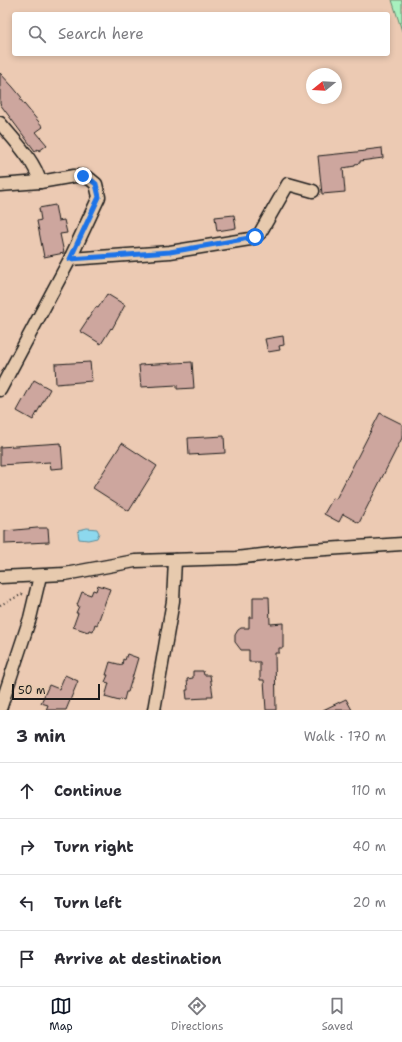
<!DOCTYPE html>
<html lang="en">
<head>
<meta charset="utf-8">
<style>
	body { margin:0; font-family:"Shantell Sans",sans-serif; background:#f7f7f7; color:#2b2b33 }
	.compass { position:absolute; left:306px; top:68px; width:36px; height:36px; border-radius:50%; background:#fff; box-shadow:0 2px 6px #0003; rotate:252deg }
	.scale { position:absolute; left:12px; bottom:10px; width:88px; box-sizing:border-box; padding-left:4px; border:2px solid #1c1c1c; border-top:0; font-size:11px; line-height:14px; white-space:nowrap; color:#1c1c1c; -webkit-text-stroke:3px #e7caae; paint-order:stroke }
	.stop { position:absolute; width:12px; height:12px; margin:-9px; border:3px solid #1a73e8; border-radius:50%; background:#fff }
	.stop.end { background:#1a73e8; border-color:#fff; box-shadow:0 1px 4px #0008 }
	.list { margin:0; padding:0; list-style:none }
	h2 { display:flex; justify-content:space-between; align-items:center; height:52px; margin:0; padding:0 16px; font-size:17px }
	h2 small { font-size:13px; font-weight:400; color:#7c7c81 }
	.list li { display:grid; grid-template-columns:26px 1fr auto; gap:12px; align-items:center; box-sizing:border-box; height:56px; padding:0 16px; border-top:1px solid #e1e1e2 }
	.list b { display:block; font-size:15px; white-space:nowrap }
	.list em { font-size:13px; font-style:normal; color:#7c7c81 }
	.icon { flex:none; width:22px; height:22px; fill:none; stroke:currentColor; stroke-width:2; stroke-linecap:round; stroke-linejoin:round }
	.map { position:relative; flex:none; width:402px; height:710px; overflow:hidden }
	.search { position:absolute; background:#fff; box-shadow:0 2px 6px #0003; left:12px; right:12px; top:12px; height:44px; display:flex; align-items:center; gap:10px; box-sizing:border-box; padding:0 14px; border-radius:4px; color:#7c7c81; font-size:15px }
	.sheet { height:276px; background:#fff }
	nav { display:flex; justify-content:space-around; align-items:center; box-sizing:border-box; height:56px; border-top:1px solid #e1e1e2; background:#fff; font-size:11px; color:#7c7c81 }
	nav a { display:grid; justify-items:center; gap:2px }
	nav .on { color:#111827 }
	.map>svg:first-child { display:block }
</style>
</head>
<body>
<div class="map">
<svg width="402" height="710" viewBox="0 0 402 710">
	<rect width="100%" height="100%" fill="#eccab3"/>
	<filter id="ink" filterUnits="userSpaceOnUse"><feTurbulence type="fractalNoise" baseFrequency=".025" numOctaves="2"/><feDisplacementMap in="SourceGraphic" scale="8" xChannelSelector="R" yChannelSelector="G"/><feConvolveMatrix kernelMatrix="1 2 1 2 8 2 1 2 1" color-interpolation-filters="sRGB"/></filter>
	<g filter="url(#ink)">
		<polygon fill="#a8f0be" stroke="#62866d" points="392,0 402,0 402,31"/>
		<polygon fill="#8dd8ee" stroke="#608d9a" points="87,528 97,529 99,533 97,538 88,540 79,539 78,533 79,530"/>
		<g fill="#cda69e" stroke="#1c1c1c">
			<polygon points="0,73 13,87 22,98 20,99 43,127 36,132 47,145 39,151 38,149 35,151 0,104"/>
			<polygon points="382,148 383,158 360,161 360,163 355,164 355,166 343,168 345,192 322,194 318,156 366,151 366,150"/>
			<polygon points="55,205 58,221 64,220 67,233 60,234 64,253 44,257 37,221 41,220 39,208"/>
			<polygon points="234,215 236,228 217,231 215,217"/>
			<polygon points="107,294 125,305 112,329 111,328 101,344 80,331 96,307 98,308"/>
			<polygon points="283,336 284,345 279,346 280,350 268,352 265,339"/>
			<polygon points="90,362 92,381 56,384 55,364"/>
			<polygon points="192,362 194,388 177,389 177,385 141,387 139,365"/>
			<polygon points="34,380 50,389 33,420 17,411"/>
			<polygon points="380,413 402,424 402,438 359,523 343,514 339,522 324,514 333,498 336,499"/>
			<polygon points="224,436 225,453 189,455 188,438"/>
			<polygon points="61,443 63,468 51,469 50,462 0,465 0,447"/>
			<polygon points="122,443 157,466 129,511 93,488"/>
			<polygon points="37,528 48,528 49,542 5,544 5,531"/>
			<polygon points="98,585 110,589 97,625 95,624 93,631 89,630 88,632 73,627 78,613 76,613 79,606 77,605 82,592 91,595 93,590 96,591"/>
			<polygon points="253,597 269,597 270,624 283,623 283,648 279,648 279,653 275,653 276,710 266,710 264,680 260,680 260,662 249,662 249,650 241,650 235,642 235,635 238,630 241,628 249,628 249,617 253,617"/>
			<polygon points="127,654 138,658 128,692 126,692 124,700 120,699 119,701 105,697 109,683 105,682 108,675 106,675 110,662 122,665 123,659 125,660"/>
			<polygon points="193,671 203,671 204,675 210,675 213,696 207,696 207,698 187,699 186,690 188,690 187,679 193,678"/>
			<polygon points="65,675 78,681 66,710 46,710 48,705 41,703 49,685 59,689"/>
			<polygon points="346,699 352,710 323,710"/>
		</g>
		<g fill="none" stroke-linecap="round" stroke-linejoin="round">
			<g stroke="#1c1c1c" stroke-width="15">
				<g id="minor">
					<path d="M 0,123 C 14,140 35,161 40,182"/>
					<polyline points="0,185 40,182 74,176 83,176 90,179 96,184 99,197 70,259 0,390"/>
					<polyline points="70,259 170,252 250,239 255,237 260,233 288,184 313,191"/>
					<polyline points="0,577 65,574 135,561 236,558 296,551 402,544"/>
					<polyline points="0,709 30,618 40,576"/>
					<polyline points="154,710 173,601 175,560"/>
				</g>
			</g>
			<polyline stroke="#1c1c1c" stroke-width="2" stroke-dasharray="1 3" stroke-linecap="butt" points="0,605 23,594"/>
			<use href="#minor" stroke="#e7caae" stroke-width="12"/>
		</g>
	</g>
	<g fill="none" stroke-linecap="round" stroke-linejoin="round" filter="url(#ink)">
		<polyline stroke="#1a73e8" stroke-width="5" points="83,176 90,179 96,184 99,197 70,259 170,252 255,237"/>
	</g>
</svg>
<svg class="compass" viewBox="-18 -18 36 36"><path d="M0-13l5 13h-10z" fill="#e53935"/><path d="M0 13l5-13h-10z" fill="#7c7c81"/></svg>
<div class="scale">50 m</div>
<div class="stop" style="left:255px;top:237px"></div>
<div class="stop end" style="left:83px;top:176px"></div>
<div class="search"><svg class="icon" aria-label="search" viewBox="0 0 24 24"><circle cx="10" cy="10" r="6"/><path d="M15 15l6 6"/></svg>Search here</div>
</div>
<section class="sheet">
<h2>3 min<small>Walk · 170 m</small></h2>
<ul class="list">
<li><svg class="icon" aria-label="ahead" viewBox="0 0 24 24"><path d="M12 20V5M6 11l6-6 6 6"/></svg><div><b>Continue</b></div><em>110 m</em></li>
<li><svg class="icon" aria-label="right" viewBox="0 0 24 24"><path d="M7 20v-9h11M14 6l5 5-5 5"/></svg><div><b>Turn right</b></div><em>40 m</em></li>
<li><svg class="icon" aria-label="left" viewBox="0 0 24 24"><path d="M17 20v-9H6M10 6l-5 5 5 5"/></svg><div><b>Turn left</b></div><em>20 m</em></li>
<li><svg class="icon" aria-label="arrive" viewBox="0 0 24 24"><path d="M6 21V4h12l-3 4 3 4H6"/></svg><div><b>Arrive at destination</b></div></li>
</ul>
</section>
<nav>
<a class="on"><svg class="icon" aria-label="map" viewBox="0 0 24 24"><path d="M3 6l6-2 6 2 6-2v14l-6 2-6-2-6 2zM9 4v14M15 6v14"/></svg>Map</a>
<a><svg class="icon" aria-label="directions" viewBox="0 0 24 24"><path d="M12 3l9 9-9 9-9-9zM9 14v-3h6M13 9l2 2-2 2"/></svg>Directions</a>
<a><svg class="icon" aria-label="saved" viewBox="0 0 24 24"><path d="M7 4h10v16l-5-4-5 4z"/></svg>Saved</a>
</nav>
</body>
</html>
